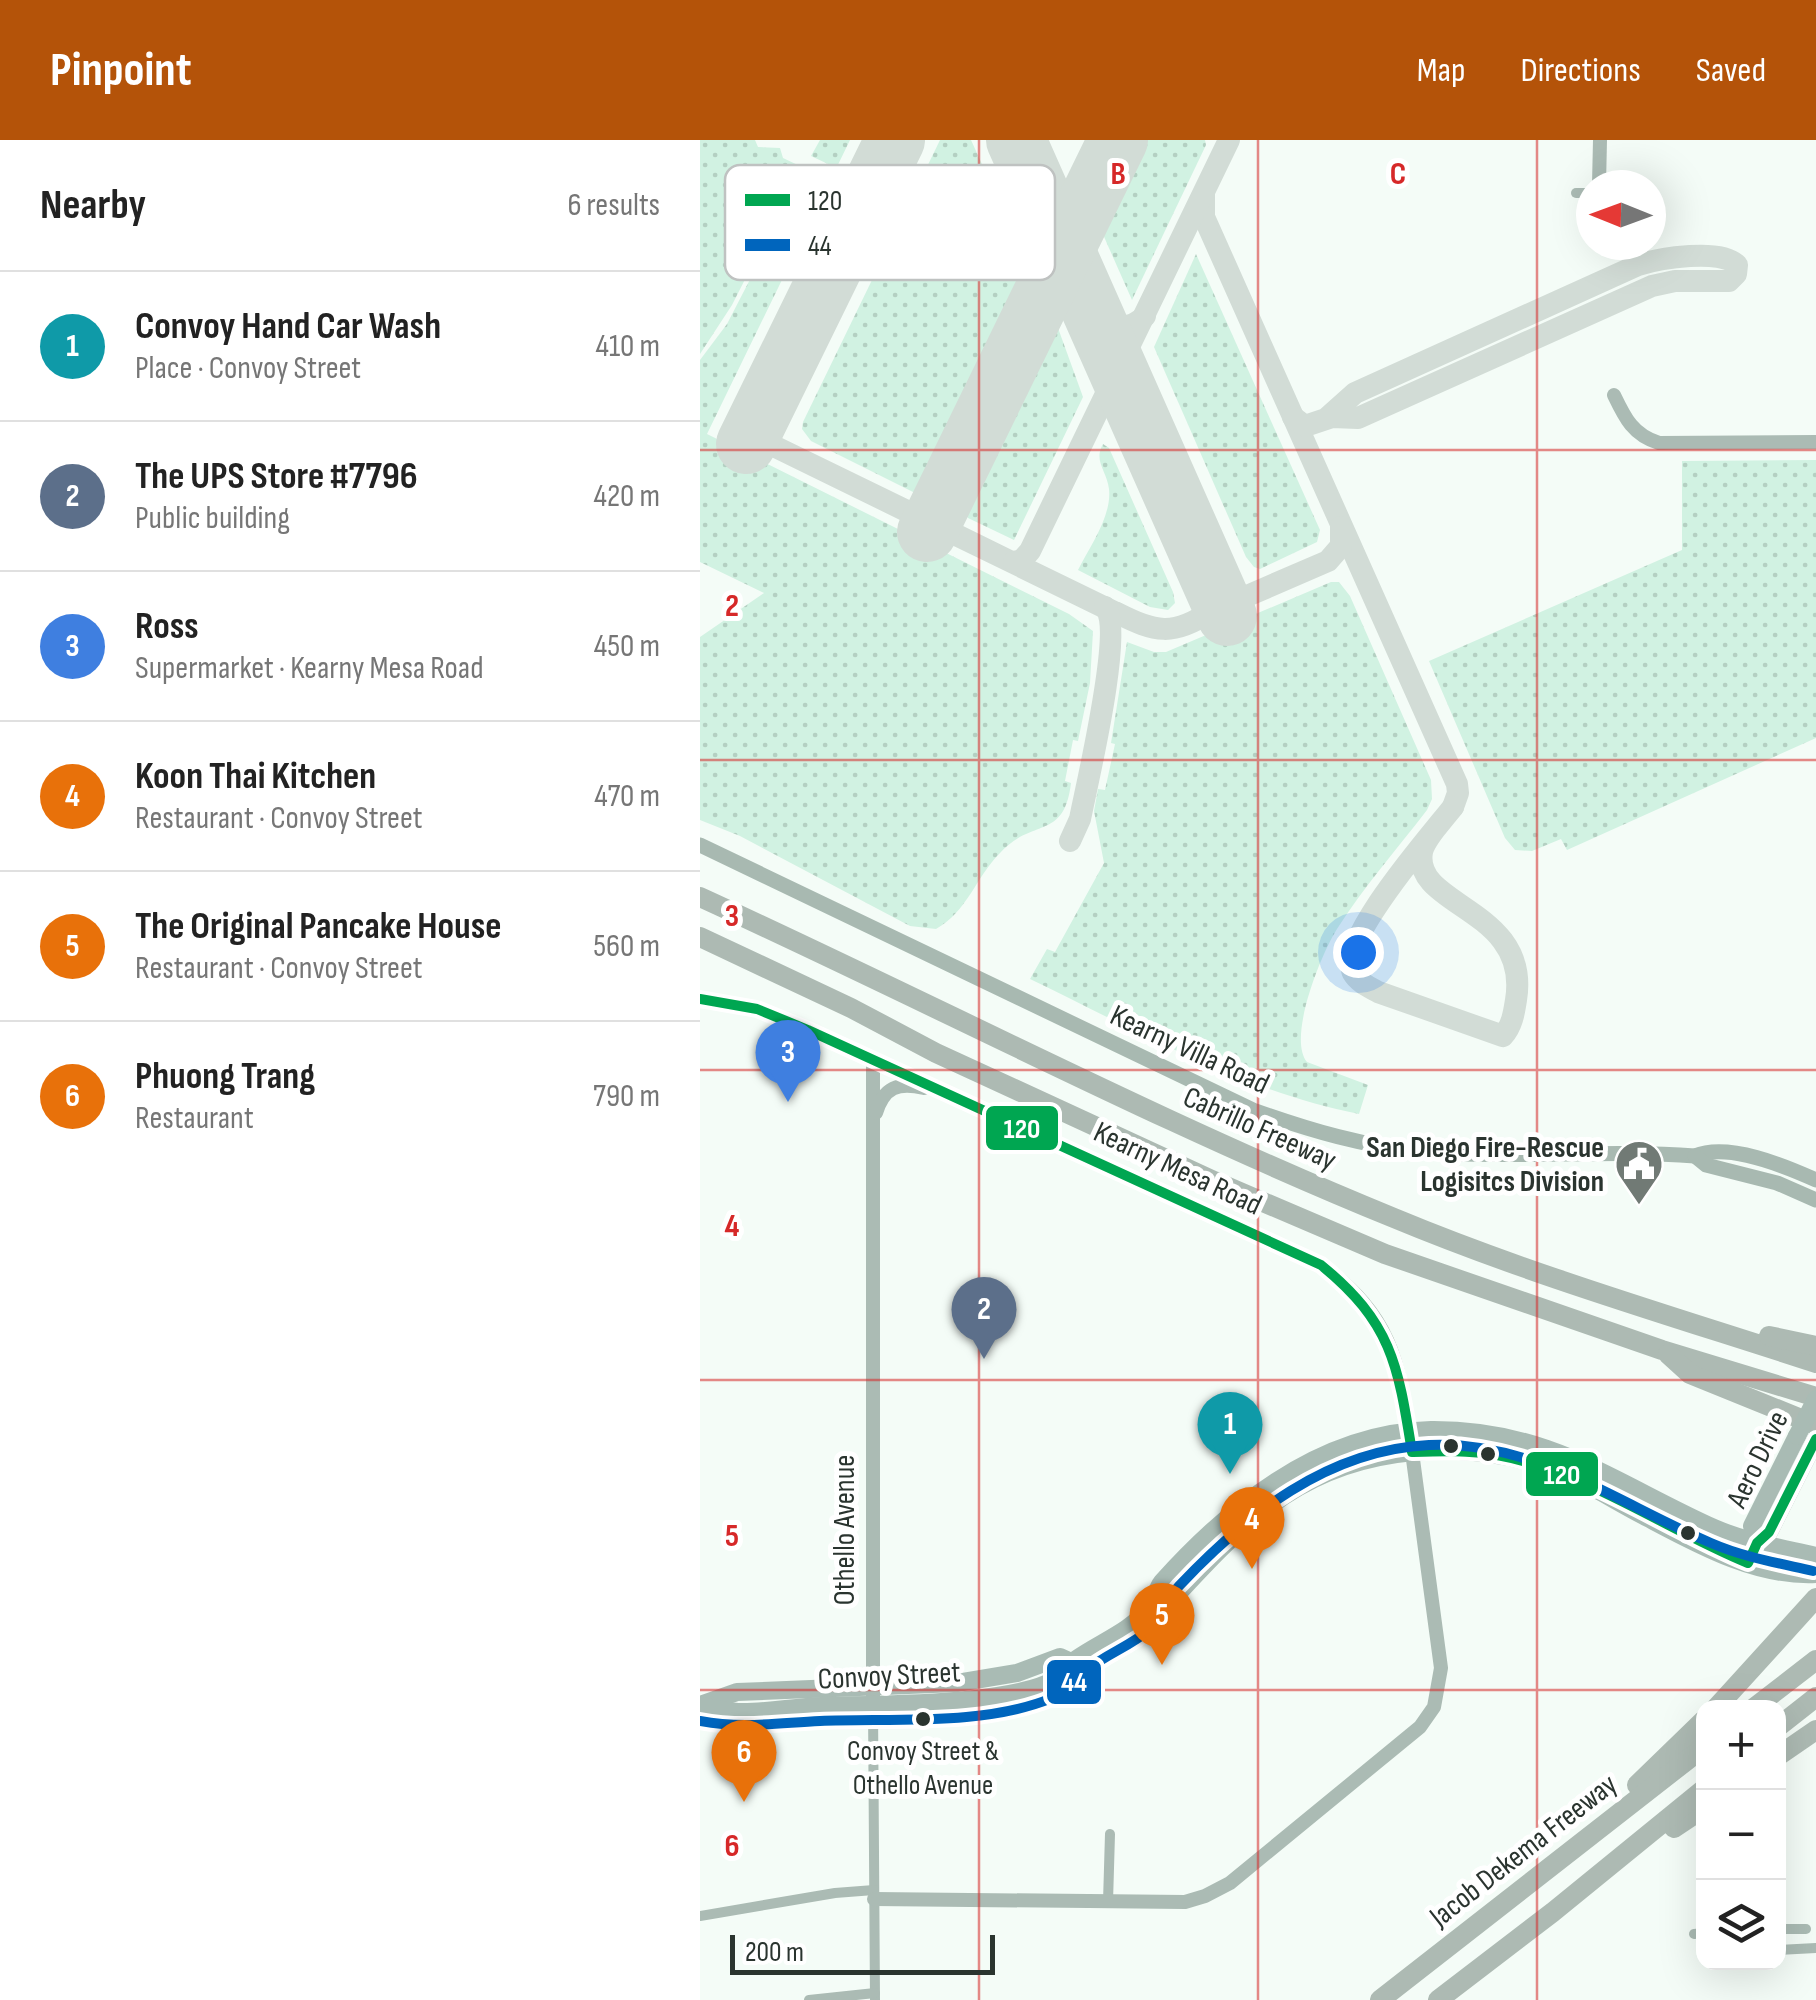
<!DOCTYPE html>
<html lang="en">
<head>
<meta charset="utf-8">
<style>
	body { margin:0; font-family:"Sofia Sans Condensed",sans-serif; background:#f2f2f2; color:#222 }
	.controls { position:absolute; right:30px; bottom:30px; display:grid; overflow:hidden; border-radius:20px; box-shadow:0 10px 40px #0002 }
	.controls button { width:90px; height:90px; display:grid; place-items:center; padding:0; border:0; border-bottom:2px solid #e0e0e0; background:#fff; color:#222; font:50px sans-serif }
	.compass { position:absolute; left:876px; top:30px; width:90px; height:90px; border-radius:50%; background:#fff; box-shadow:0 10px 40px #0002; rotate:271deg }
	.scale { position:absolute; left:30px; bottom:25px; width:265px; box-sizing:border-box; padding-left:10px; border:5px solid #2a342f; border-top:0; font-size:28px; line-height:35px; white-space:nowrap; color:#2a342f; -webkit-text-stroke:8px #fff; paint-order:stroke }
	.you { position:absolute; left:658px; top:812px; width:35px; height:35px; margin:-25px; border:8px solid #fff; border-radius:50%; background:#1a73e8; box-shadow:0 0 0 15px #1a73e833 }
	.badge { display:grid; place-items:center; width:65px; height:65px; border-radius:50%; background:#b45309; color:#fff; font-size:32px; font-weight:700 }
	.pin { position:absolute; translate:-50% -82px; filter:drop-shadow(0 2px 5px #0008) }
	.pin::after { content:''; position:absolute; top:52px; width:35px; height:30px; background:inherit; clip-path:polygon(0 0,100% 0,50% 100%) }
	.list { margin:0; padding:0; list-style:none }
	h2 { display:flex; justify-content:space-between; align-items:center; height:130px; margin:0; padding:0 40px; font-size:42px }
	h2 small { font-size:32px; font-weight:400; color:#767676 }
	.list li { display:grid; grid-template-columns:65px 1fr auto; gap:30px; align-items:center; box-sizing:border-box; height:150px; padding:0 40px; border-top:2px solid #e0e0e0 }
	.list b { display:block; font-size:38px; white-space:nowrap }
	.list p { margin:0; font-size:32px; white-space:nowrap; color:#767676 }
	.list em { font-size:32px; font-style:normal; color:#767676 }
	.icon { flex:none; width:55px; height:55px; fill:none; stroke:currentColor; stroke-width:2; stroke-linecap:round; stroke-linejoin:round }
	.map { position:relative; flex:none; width:1116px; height:1860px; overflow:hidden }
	header { display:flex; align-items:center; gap:60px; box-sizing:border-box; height:140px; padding:0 50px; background:#b45309; color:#fff }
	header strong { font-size:48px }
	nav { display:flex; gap:55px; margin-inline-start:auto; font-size:35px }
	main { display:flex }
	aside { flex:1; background:#fff }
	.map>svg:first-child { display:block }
</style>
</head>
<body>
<header>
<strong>Pinpoint</strong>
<nav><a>Map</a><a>Directions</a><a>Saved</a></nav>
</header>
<main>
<aside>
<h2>Nearby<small>6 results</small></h2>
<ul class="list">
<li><span class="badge" style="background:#0f9aa8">1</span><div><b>Convoy Hand Car Wash</b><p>Place · Convoy Street</p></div><em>410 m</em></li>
<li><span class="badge" style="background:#5c6f8a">2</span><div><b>The UPS Store #7796</b><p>Public building</p></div><em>420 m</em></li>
<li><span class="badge" style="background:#3f7fe0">3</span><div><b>Ross</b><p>Supermarket · Kearny Mesa Road</p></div><em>450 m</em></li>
<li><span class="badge" style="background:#e8710a">4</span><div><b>Koon Thai Kitchen</b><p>Restaurant · Convoy Street</p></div><em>470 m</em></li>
<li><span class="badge" style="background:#e8710a">5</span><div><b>The Original Pancake House</b><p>Restaurant · Convoy Street</p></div><em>560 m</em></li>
<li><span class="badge" style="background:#e8710a">6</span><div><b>Phuong Trang</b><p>Restaurant</p></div><em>790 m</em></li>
</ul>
</aside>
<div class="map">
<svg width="1116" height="1860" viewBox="0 0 1116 1860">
	<defs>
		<pattern id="green-dots" width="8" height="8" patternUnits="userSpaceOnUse" patternTransform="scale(2.5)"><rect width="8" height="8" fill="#d1f2e2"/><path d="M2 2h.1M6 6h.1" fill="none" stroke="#b4d0c2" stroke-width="1.8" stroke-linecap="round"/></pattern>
	</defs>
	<rect width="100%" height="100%" fill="#f4fcf7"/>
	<g fill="url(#green-dots)">
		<polygon points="0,0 55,0 58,7 80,8 83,18 102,27 32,165 0,214"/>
		<path d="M 120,0 L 150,0 L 7,294 L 369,474 L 393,491 L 390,543 L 378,601 L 373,600 L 365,641 L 371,643 C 364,701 333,677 300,713 C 276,737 267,772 236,789 L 210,786 L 40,696 L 0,680 L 0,497 L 64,453 L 0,422 L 0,220 L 27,184 L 107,29 L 121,37 L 128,34 L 128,24 L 111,16 Z"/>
		<polygon points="240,0 271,0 327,123 327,134 219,355 111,301 102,289 103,282"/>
		<polygon points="443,0 505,0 506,5 432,160 401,90"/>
		<polygon points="496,114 620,390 617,402 560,429 554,427 546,417 454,207"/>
		<polygon points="350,186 358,188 383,257 314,400 268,378 264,372"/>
		<path d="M 403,304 L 409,308 L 473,452 L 475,463 L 468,470 L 450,467 L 378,430 C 390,406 412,376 409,349 C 407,331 393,321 403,304 Z"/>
		<polygon points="1116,320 1116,598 867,710 861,699 832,711 815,710 805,698 729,521 982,410 982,321"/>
		<path d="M 631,442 L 639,442 L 650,456 L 731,640 L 732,659 L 727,670 C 697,709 663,748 637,789 C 621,814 587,898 607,922 L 668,945 L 659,974 C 542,951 436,890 330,839 L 347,809 L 355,812 L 404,723 L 394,671 L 398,649 L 405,650 L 415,604 L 411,603 L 427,502 L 454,512 L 466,512 Z"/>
	</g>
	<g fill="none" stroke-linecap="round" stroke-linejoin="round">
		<g stroke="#d2dcd6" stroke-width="22">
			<polyline points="504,54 504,77 757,644 758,653 753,667"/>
			<path d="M 390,167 C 404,186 425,195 445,176"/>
			<path d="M 593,277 L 605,286 L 632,277 L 658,278 L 952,146 L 975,141 L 1029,141 L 1036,134 L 1037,125 C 1021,108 960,118 938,125 L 655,253 L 627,278"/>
			<polyline points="51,295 217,376 227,376 240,367"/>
			<polyline points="240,367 242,388 416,473"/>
			<polyline points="314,422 322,420 330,411 529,0"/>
			<path d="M 417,473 C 455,492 473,497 511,471 L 516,457 L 513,443 L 527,458 L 540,459 L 628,421 L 641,406 L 641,387"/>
			<path d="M 753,667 C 744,679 725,698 722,712 C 712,767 831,768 816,860 C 814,873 812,886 803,896 L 678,852 C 669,847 658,842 653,833 C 637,801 731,695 753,667 Z"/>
			<path d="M 370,701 L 380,679 C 387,643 424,490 405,467"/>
		</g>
		<g stroke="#d2dcd6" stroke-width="60">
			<polyline points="316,0 527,476"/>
			<polyline points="46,304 195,0"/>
			<polyline points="227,392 418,0"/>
		</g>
		<g stroke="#abbbb4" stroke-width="10">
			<polyline points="876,53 891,53"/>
			<polyline points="173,1565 175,1860"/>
			<polyline points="408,1762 410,1694"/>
			<polyline points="0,1776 135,1753 174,1750"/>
			<polyline points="1078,1789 1106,1789"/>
			<polyline points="994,1794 1004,1793"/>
			<polyline points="1078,1810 1116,1808"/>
			<polyline points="109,1860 175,1853"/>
		</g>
		<g stroke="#abbbb4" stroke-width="14">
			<polyline points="899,45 900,0"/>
			<path d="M 914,255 C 925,278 933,295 959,303 L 1116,302"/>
			<polyline points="173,921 173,1565"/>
			<path d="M 176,973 C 184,947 198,942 224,948"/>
			<polyline points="174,1759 485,1762 505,1756 530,1743 720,1587 734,1567 741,1528 712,1312"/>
		</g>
		<g stroke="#a8b9b1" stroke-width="15">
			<path d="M 0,705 L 553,970 C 609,990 666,1007 725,1012 C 815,1019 906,1009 995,1016 C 1028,1002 1085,1026 1116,1040"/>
			<path d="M 0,859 L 57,869 L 108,890 L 621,1125 C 696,1180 698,1226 712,1312"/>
			<polyline points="995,1016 1006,1025 1077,1043 1116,1060"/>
		</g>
		<g stroke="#a9bbb4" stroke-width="18">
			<polyline points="1057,1403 1052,1386 1097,1296"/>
			<polyline points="1053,1411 1069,1392 1116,1299"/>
			<path d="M 453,1464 L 464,1464 L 473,1459 C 507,1422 542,1384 584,1356 C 661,1305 764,1299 849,1328 C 882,1339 913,1360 944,1376 C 997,1404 1055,1437 1116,1434"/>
			<polyline points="0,1565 37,1552 257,1543 317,1533 360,1517 371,1522"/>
			<path d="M 0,1566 C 12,1568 25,1571 38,1572 C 65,1573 93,1567 121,1566 C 172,1564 330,1567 366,1532 C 369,1528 371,1523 375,1520 C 399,1503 429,1492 449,1469 C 456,1461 455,1451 462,1442 C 531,1365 622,1292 731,1290 C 849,1289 914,1343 1014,1388 C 1046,1402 1082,1408 1116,1416"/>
		</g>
		<g stroke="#adbab3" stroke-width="20">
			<path d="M 0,757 C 232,863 458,982 694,1078 C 831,1135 975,1177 1116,1223"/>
			<polyline points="0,797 151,868 236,913 514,1041 685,1114 962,1210 1116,1257"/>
			<polyline points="1069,1196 1116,1206"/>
			<polyline points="968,1214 990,1234 1116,1285"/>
			<polyline points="1016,1568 1116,1458"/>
			<polyline points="1054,1568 1116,1520"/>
			<polyline points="1078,1587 1116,1557"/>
			<polyline points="1078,1616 1116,1590"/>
			<polyline points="937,1645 1004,1580"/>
			<polyline points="974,1688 1004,1668"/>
			<polyline points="680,1860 1004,1607"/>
			<polyline points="738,1860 853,1772 1004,1649"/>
		</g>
		<polyline stroke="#a9bbb4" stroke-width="18" points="1097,1296 1116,1259"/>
		<g stroke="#fff" stroke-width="18">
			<path id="bus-1" d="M 0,859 L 57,869 L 108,890 L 621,1125 C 692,1183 698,1225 712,1312 C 741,1311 768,1310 797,1315 C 883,1330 967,1390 1048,1423 L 1057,1403 L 1069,1392 L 1116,1299"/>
		</g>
		<g stroke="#fff" stroke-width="18">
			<path id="bus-2" d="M 0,1581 C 42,1589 78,1583 120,1581 C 192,1578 285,1586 352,1558 C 367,1551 375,1540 387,1530 C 406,1514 431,1506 450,1489 C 464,1476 467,1459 479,1446 C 546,1375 627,1310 729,1305 C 834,1300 919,1364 1011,1403 C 1043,1417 1078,1423 1113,1431"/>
		</g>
		<use href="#bus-1" stroke="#00a651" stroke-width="10"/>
		<use href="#bus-2" stroke="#0065bd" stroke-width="10"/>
	</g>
	<path fill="none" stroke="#d62828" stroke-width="2.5" stroke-opacity="0.55" d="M 279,0 L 279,1860M 558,0 L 558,1860M 837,0 L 837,1860M 0,310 L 1116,310M 0,620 L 1116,620M 0,930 L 1116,930M 0,1240 L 1116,1240M 0,1550 L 1116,1550"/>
	<defs>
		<g id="civic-pin" transform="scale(2.5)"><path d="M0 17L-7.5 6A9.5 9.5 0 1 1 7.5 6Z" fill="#717a75" stroke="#fff"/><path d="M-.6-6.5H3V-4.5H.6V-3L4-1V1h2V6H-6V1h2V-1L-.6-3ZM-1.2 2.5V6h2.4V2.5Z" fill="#fff"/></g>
	</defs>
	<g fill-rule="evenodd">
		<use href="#civic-pin" x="939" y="1024"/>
	</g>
	<g fill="#2a342f" stroke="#fff" stroke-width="4">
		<circle cx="751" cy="1306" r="9"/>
		<circle cx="788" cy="1314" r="9"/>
		<circle cx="988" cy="1393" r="9"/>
		<circle cx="223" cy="1579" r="9"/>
	</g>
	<g text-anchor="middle" stroke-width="10" stroke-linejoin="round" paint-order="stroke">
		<g font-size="28" fill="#2a342f" stroke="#fff">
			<text x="223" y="1620">Convoy Street &amp;<tspan x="223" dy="34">Othello Avenue</tspan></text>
		</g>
		<g font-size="30" fill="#2a342f" stroke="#fff">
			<text transform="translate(490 909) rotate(25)" y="10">Kearny Villa Road</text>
			<text transform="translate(560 988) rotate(24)" y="10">Cabrillo Freeway</text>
			<text transform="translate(478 1028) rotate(25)" y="10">Kearny Mesa Road</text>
			<text transform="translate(1057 1319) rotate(-64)" y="10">Aero Drive</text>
			<text transform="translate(144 1390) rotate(-90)" y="10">Othello Avenue</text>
			<text transform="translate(189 1535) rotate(-3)" y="10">Convoy Street</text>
			<text transform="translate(823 1710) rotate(-38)" y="10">Jacob Dekema Freeway</text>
		</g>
		<g font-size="30" font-weight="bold" fill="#2a342f" stroke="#fff" text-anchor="end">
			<text x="904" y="1017">San Diego Fire-Rescue<tspan x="904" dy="34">Logisitcs Division</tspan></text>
		</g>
	</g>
	<rect x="25" y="25" width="330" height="115" rx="15" fill="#fff" stroke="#bfc2c1" stroke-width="2.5"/>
	<rect x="45" y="54" width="45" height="12" fill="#00a651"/>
	<rect x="45" y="99" width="45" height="12" fill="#0065bd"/>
	<g font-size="28" fill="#2a342f">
		<text x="108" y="70">120</text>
		<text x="108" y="115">44</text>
	</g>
	<g font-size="32" text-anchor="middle" font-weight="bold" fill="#d62828" stroke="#fff" stroke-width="10" stroke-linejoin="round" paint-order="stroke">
		<text x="418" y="44">B</text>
		<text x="698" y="44">C</text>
		<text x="32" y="476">2</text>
		<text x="32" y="786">3</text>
		<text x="32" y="1096">4</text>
		<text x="32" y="1406">5</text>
		<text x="32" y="1716">6</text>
	</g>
	<g stroke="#fff" stroke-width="4">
		<rect x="284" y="964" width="76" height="48" rx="10" fill="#00a651"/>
		<rect x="824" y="1310" width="76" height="48" rx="10" fill="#00a651"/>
		<rect x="345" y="1518" width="58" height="48" rx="10" fill="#0065bd"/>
	</g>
	<g font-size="28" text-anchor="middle" font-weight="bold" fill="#fff">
		<text x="322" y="998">120</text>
		<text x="862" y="1344">120</text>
		<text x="374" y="1551">44</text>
	</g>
</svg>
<div class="controls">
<button>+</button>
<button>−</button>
<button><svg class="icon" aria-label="layers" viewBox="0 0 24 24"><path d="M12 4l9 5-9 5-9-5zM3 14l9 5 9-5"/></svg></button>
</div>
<svg class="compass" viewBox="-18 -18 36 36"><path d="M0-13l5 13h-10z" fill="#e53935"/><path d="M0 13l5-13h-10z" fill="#767676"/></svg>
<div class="scale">200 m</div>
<div class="you"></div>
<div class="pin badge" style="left:530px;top:1334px;background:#0f9aa8">1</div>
<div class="pin badge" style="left:284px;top:1219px;background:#5c6f8a">2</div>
<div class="pin badge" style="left:88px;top:962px;background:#3f7fe0">3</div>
<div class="pin badge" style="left:552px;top:1429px;background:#e8710a">4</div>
<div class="pin badge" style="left:462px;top:1525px;background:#e8710a">5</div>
<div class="pin badge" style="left:44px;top:1662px;background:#e8710a">6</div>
</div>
</main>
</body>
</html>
